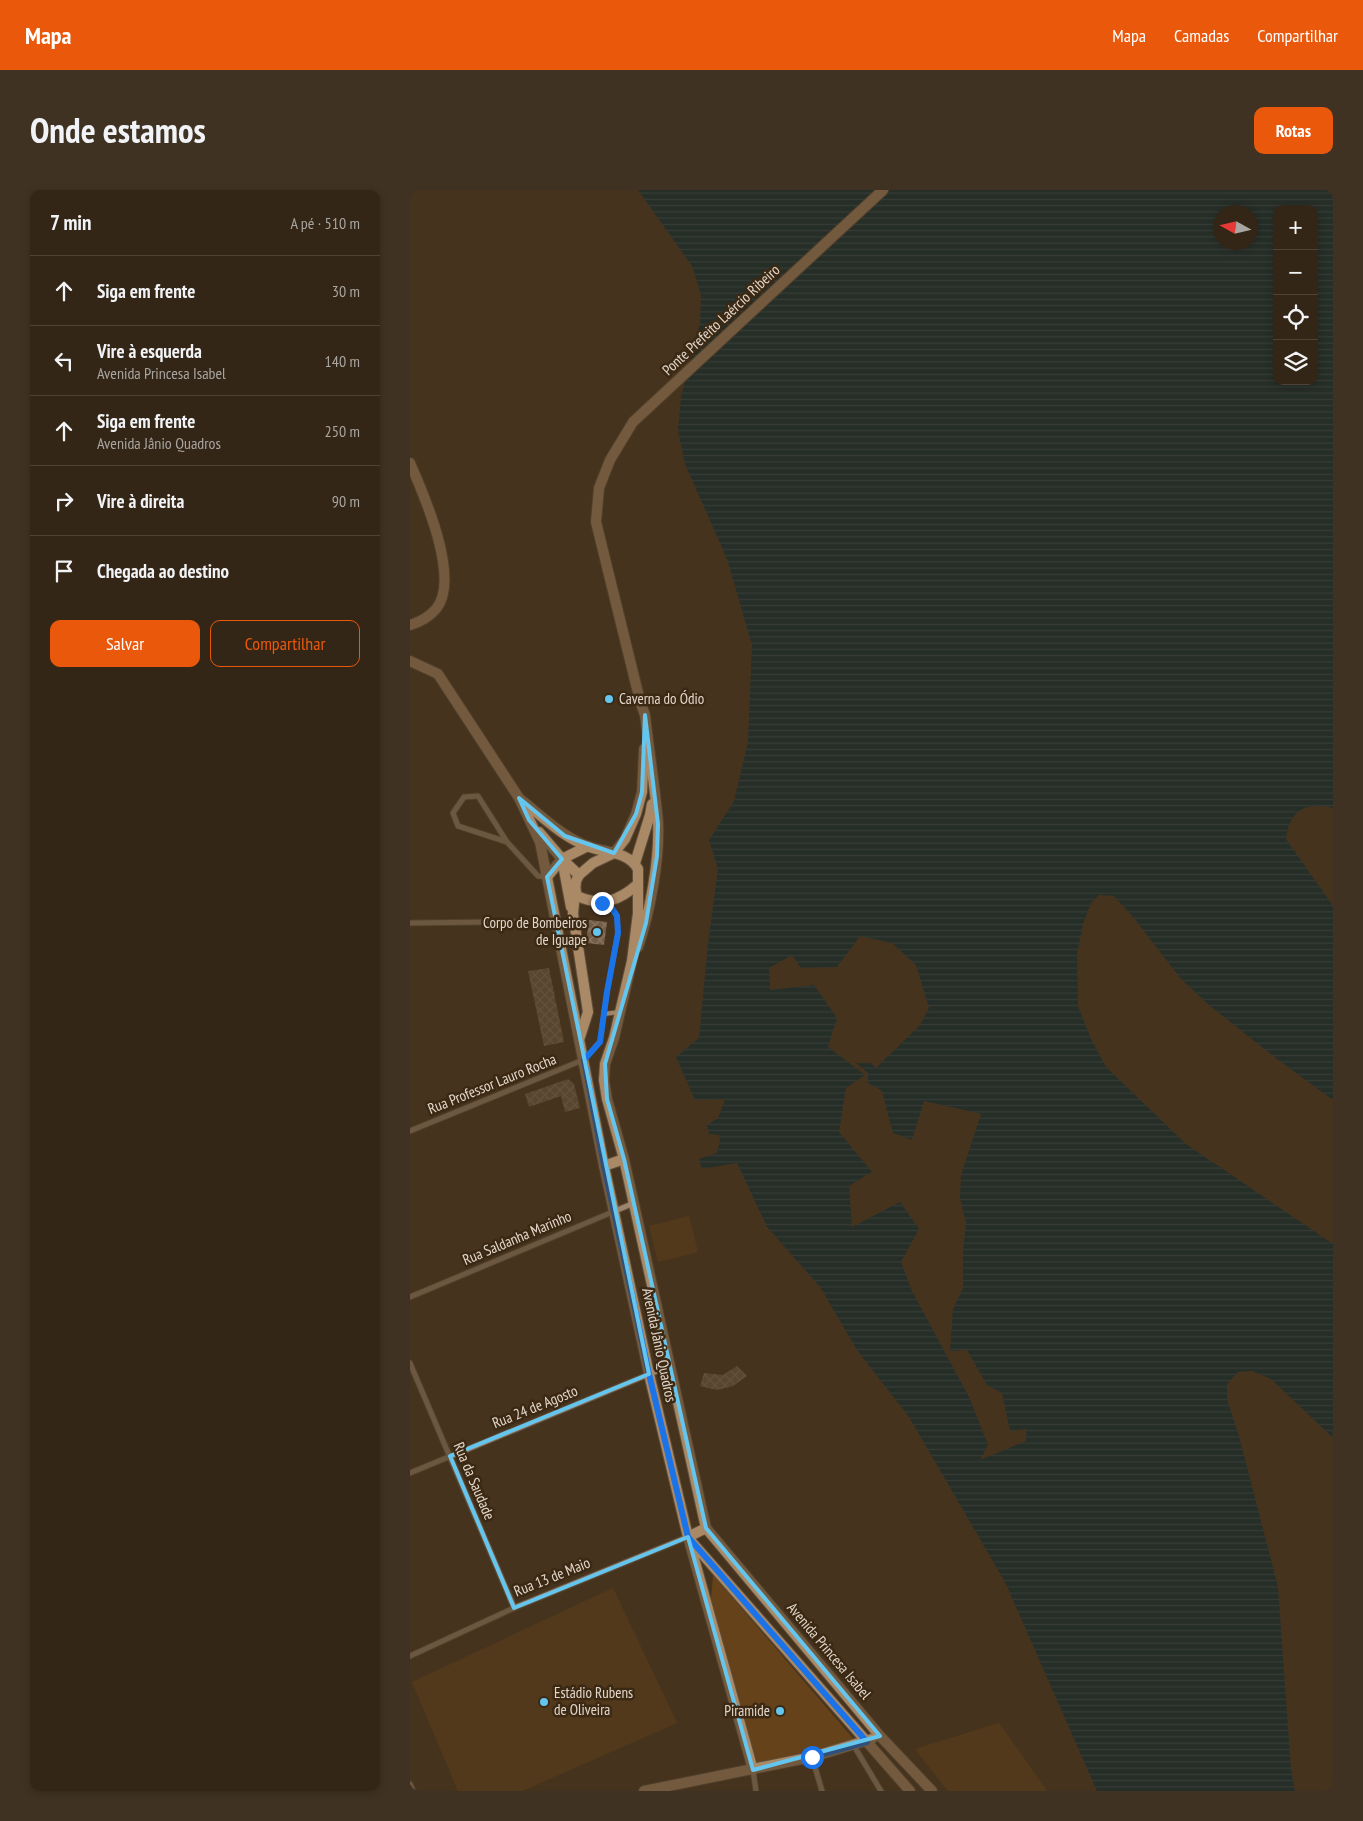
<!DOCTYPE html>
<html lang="pt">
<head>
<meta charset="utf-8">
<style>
	body { margin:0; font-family:"PT Sans Narrow",sans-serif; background:#3f3223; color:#f1f3f6 }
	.controls { position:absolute; right:15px; top:15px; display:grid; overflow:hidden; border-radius:10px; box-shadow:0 2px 8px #0003 }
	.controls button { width:45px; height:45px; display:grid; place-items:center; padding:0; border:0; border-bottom:1px solid #4e4335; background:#342616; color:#f1f3f6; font:25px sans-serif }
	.compass { position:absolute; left:803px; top:15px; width:45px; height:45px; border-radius:50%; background:#342616; box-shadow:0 2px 8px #0003; rotate:278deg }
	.stop { position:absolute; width:15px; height:15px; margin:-11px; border:4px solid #1a73e8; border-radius:50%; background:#fff }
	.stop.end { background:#1a73e8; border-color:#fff; box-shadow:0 1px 5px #0008 }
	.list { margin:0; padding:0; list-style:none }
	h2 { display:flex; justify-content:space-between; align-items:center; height:65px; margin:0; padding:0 20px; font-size:21px }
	h2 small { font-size:16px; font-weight:400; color:#a9a5a1 }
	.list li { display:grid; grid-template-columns:32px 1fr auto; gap:15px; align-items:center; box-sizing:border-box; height:70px; padding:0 20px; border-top:1px solid #4e4335 }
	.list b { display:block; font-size:19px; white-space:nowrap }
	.list p { margin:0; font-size:16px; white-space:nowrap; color:#a9a5a1 }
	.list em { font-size:16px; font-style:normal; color:#a9a5a1 }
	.actions { display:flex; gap:10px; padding:15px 20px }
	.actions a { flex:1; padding:11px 0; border:1px solid #ea580c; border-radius:10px; text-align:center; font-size:18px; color:#ea580c }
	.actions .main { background:#ea580c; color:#fff }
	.icon { flex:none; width:28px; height:28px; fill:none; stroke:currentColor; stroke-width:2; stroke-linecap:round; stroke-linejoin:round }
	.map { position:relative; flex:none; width:923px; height:1601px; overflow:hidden; border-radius:10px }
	header { display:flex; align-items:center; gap:30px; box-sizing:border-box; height:70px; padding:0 25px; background:#ea580c; color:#fff }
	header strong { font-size:24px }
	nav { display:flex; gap:28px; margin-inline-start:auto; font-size:18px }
	.intro { display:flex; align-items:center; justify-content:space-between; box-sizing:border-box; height:120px; padding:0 30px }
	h1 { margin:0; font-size:35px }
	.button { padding:12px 22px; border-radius:10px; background:#ea580c; color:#fff; font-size:18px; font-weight:700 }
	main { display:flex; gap:30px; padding:0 30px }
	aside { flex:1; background:#342616; border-radius:10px; box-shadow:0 2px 8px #0003 }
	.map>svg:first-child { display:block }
</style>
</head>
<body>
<header>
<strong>Mapa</strong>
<nav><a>Mapa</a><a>Camadas</a><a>Compartilhar</a></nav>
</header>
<div class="intro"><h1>Onde estamos</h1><a class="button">Rotas</a></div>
<main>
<aside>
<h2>7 min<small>A pé · 510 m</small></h2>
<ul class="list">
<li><svg class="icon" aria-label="ahead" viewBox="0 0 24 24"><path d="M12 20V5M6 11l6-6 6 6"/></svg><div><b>Siga em frente</b></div><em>30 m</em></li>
<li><svg class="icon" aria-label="left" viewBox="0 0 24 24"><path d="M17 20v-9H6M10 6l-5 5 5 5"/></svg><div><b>Vire à esquerda</b><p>Avenida Princesa Isabel</p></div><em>140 m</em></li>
<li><svg class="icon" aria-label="ahead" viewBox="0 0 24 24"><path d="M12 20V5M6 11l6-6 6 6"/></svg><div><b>Siga em frente</b><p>Avenida Jânio Quadros</p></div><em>250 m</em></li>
<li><svg class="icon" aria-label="right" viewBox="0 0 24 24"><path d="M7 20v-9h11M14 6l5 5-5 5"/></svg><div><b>Vire à direita</b></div><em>90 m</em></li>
<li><svg class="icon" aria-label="arrive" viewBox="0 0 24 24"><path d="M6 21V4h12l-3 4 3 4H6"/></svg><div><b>Chegada ao destino</b></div></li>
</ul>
<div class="actions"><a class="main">Salvar</a><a>Compartilhar</a></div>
</aside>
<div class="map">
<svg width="923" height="1601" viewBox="0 0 923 1601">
	<defs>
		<pattern id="water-rules" width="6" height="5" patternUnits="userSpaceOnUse" patternTransform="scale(1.25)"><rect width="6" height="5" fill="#012836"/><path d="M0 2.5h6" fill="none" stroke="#264652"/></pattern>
		<pattern id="building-cross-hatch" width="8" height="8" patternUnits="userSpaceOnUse" patternTransform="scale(1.25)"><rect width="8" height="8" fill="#745e48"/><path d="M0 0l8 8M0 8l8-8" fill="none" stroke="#887461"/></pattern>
	</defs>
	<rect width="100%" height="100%" fill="#46331e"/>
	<g fill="#654219">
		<polygon points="279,1026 288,1062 248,1072 239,1036"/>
		<polygon points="303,1385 447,1553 343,1580 301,1410"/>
		<polygon points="203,1398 267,1533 112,1601 48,1601 2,1492"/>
		<polygon points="589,1533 637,1601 538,1601 505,1559"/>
	</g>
	<path fill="url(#water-rules)" fill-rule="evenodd" d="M 228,0 L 923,0 L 923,618 C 896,611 879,621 876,649 L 923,716 L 923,910 L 867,869 L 800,816 L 771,789 L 723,727 L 704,706 L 689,705 L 681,713 L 673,734 L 667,764 L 668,816 L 681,849 L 696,877 L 776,954 L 923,1054 L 923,1248 L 861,1189 L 842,1181 L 828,1182 L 817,1194 L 817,1209 L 829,1246 L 868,1397 L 881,1579 L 885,1601 L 687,1601 L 595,1392 L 499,1227 L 447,1160 L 410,1097 L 357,1037 L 327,973 L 292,979 L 289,969 L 307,963 L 310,951 L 309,945 L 299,944 L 297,935 L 308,928 L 315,909 L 285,910 L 266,867 L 289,848 L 298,754 L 308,679 L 299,650 L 324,611 L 338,552 L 342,455 L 317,369 L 275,274 L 268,241 L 271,207 L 290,133 L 291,105 L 282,76 ZM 867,19 L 904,19 L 904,191 L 867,191 ZM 811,22 L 841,22 L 841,52 L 811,52 ZM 450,746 L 482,753 L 506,775 L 519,818 L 510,835 L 466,878 L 461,873 L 446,873 L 458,883 L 458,893 L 472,901 L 483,943 L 502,950 L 514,911 L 571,924 L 551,985 L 550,1008 L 556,1033 L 553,1062 L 553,1098 L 543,1119 L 540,1161 L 557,1160 L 577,1195 L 592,1203 L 600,1241 L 616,1239 L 616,1251 L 570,1270 L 578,1255 L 560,1209 L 502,1101 L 491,1072 L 509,1039 L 490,1012 L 442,1037 L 439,996 L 462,982 L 429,942 L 436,898 L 455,885 L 418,857 L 427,828 L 404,795 L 360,800 L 359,778 L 382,765 L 391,778 L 427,777 Z"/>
	<g fill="url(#building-cross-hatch)">
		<polygon points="179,730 197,732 194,755 176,753"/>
		<polygon points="139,778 154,852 134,856 118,781"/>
		<polygon points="158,889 164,894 170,918 155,922 151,906 119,917 115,904"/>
		<polygon points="327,1176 337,1186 323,1196 307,1200 290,1196 294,1183 313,1185"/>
	</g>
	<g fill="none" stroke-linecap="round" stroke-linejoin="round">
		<g stroke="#5f4f3c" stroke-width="5.5">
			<g id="lane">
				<polyline points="194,824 209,822"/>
				<polyline points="175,869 190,851 197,802 208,743 207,726 198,713"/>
			</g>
		</g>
		<g stroke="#5f4f3c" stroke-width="7">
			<g id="street">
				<polyline points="97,652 48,636 43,623 54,607 68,606 97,652 128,686 137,687"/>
				<polyline points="0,733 146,731"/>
				<polyline points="0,941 173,870"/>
				<polyline points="0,1107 224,1013"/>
				<polyline points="0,1173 104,1418"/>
				<polyline points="0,1283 239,1184 261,1176"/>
				<polyline points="0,1466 104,1418 278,1347"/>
				<polyline points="444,1556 471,1601"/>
				<polyline points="402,1567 412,1601"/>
				<polyline points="343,1580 346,1601"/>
				<polyline points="0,1594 3,1601"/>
			</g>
		</g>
		<g stroke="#5f4f3c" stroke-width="12">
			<g id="secondary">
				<path d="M 0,273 C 14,305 51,389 26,419 C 19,427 10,432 0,435"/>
				<polyline points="0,471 28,484 109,608 130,652 194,976 239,1184 278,1347 343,1580"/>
				<path d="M 110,609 C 132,626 151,646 177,656 C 195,663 218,661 228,679 L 228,723 L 222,771 L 204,848 L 195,874 L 194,890 L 197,909 L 214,969 L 296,1338 L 470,1546 L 522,1601"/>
				<polyline points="129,642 152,669 169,685"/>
				<polyline points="152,669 161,717"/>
				<polyline points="225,673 240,625 242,614"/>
				<polyline points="137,687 152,669 178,656"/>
				<path d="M 165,698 L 167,706 C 192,717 209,711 228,694"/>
				<path d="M 228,757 C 240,723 250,668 248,632 C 245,597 239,561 235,525 L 230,511 L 186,332 L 189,298 L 200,270 L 223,232 L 473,0"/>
				<polyline points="170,847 178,822 163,724 166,691 169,685 183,673 204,663 215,649 226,624 232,602 234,559"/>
				<polyline points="194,976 214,969"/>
				<polyline points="278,1347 296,1338"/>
				<polyline points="280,1350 500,1601"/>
				<polyline points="234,1601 402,1567 462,1549"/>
			</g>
		</g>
		<use href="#lane" stroke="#9c856d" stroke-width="4"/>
		<use href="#street" stroke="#9c856d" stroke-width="5"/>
		<use href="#secondary" stroke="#aa8966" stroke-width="10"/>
	</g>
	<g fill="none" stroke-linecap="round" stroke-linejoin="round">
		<polyline stroke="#1a73e8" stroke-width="6" points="192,713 197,711 207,726 208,743 197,802 190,852 174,870 194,976 239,1184 278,1347 457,1552 402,1567"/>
	</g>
	<path d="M0 0H923V1601H0ZM 235,525 L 248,634 L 247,666 L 236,733 L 195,874 L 197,909 L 214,969 L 296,1338 L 470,1546 L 343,1580 L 278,1347 L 104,1418 L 40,1266 L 239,1184 L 137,687 L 152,669 L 119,630 L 109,608 L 155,646 L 204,663 L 226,624 L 232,602 Z" fill="#46331e" fill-opacity=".55" fill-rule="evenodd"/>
	<path fill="none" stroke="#64c5ee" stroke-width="4" stroke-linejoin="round" d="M 235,525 L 248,634 L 247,666 L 236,733 L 195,874 L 197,909 L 214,969 L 296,1338 L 470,1546 L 343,1580 L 278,1347 L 104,1418 L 40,1266 L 239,1184 L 137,687 L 152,669 L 119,630 L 109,608 L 155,646 L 204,663 L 226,624 L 232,602 Z"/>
	<g fill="#64c5ee" stroke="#3b2914" stroke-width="2">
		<circle cx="199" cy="509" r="5"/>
		<circle cx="187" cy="742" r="5"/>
		<circle cx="134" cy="1512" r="5"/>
		<circle cx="370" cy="1521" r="5"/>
	</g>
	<g text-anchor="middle" stroke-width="5" stroke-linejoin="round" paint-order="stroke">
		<g font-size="15" fill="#e3d7ca" stroke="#3b2914">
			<text transform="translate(311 130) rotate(-43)" y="5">Ponte Prefeito Laércio Ribeiro</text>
			<text transform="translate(82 894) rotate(-22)" y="5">Rua Professor Lauro Rocha</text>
			<text transform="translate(107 1048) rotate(-23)" y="5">Rua Saldanha Marinho</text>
			<text transform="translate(249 1155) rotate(78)" y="5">Avenida Jânio Quadros</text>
			<text transform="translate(125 1217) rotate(-22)" y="5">Rua 24 de Agosto</text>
			<text transform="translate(64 1291) rotate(67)" y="5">Rua da Saudade</text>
			<text transform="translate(142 1387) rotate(-22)" y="5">Rua 13 de Maio</text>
			<text transform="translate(419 1461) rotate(50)" y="5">Avenida Princesa Isabel</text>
		</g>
		<g font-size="15" fill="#e3d7ca" stroke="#3b2914" text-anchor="start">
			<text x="209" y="514">Caverna do Ódio</text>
			<text x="177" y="738" text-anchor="end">Corpo de Bombeiros<tspan x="177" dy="17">de Iguape</tspan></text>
			<text x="144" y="1508">Estádio Rubens<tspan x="144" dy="17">de Oliveira</tspan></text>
			<text x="360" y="1526" text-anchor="end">Piramide</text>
		</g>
	</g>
</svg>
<div class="controls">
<button>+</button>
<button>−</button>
<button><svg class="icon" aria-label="locate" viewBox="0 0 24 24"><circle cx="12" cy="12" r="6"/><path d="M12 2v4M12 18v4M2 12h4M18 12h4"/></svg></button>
<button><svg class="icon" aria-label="layers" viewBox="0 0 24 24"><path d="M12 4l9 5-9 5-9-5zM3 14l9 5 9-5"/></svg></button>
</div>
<svg class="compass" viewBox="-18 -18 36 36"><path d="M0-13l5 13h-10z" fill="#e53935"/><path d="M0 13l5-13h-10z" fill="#a9a5a1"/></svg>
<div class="stop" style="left:402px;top:1567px"></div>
<div class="stop end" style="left:192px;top:713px"></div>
</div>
</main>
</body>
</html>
